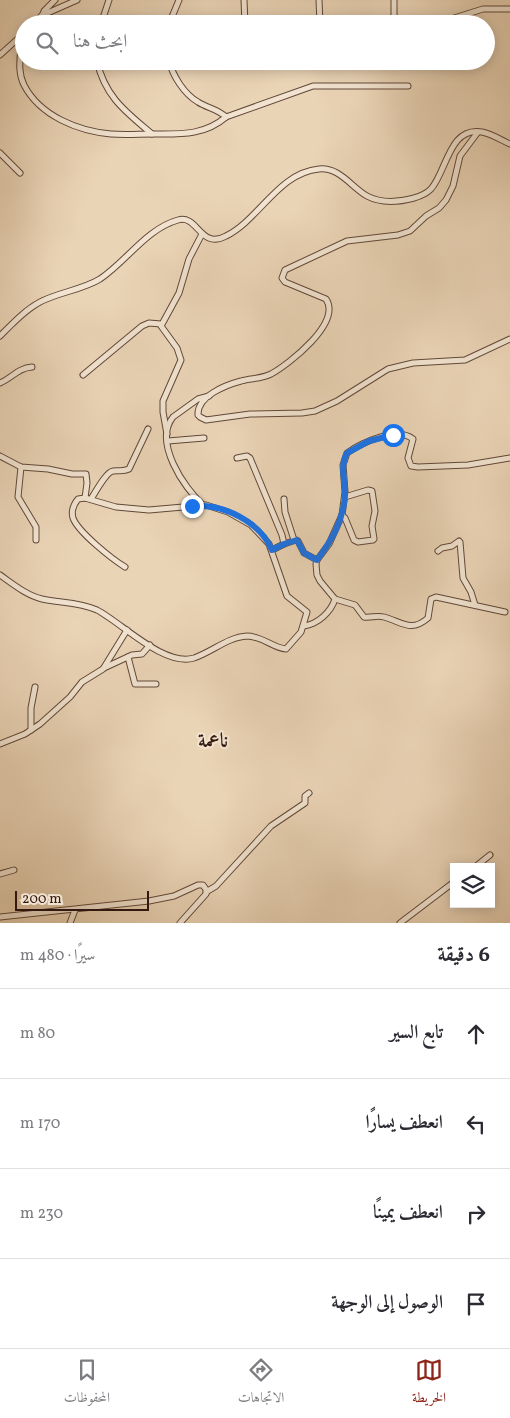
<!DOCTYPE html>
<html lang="ar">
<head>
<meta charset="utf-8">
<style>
	body { margin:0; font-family:Vollkorn,Amiri,serif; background:#f2f2f3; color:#2b2b33; direction:rtl }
	.controls { position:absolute; right:15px; bottom:15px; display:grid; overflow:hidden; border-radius:0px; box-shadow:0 2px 12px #0003 }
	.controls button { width:45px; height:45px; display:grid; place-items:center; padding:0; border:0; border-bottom:1px solid #e1e1e2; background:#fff; color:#2b2b33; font:25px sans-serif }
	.scale { position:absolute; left:15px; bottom:12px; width:134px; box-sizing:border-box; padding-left:5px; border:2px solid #33190f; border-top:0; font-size:14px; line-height:18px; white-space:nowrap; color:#33190f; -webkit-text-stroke:4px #f1e3d0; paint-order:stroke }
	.stop { position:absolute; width:15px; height:15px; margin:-11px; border:4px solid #1a73e8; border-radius:50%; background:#fff }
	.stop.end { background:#1a73e8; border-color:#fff; box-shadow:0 1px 5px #0008 }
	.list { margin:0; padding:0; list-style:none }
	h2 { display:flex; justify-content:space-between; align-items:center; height:65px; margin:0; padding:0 20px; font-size:21px }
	h2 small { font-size:16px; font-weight:400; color:#7c7c81 }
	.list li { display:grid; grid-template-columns:32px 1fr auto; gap:15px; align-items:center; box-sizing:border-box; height:90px; padding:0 20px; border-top:1px solid #e1e1e2 }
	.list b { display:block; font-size:19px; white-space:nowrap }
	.list em { font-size:16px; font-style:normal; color:#7c7c81 }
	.icon { flex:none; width:28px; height:28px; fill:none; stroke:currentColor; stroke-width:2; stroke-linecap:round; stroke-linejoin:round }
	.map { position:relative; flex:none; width:510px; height:923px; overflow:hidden; direction:ltr }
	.search { position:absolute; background:#fff; box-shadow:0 2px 12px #0003; left:15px; right:15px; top:15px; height:55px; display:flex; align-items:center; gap:12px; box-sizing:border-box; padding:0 18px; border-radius:28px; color:#7c7c81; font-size:19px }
	.sheet { height:425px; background:#fff }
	nav { display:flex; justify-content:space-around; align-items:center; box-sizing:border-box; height:70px; border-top:1px solid #e1e1e2; background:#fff; font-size:14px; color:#7c7c81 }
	nav a { display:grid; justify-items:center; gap:2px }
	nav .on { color:#8f2418 }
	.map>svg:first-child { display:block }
</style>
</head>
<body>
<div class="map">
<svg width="510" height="923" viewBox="0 0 510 923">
	<rect width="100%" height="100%" fill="#ead4b6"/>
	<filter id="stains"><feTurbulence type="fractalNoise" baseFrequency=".004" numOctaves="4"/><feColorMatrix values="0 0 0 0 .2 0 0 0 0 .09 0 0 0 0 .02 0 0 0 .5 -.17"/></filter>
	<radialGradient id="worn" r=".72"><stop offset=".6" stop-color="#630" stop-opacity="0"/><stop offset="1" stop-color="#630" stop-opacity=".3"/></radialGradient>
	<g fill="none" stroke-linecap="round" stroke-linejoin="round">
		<g stroke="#614839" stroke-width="7">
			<g id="minor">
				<polyline points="55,0 44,11 43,15 77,0"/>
				<polyline points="244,0 245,24"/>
				<polyline points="319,0 320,24"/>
				<polyline points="394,0 394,22"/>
				<polyline points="34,24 43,14"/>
				<polyline points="101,24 109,0"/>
				<polyline points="169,24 179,0"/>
				<polyline points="381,24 400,22 438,23 483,9 510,9"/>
				<path d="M 21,36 C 22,53 16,69 24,85 C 40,116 78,131 111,134 C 125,135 139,134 153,134 C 179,134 204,136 226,117 L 313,86 L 408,86"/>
				<polyline points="0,55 22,35"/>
				<path d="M 97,61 C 105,97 126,112 152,134"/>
				<path d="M 169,61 C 173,76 184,94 198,102 C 207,108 218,109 226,117"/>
				<path d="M 478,132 L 460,156 L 453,186 L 446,200 L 439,208 L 426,216 L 410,231 L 398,235 L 347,241 L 285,270 L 282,278 L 285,282 L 326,299 C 342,323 289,364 271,374 C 261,379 251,378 241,381 C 226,385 197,396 198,415 L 200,417 L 206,420 L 250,414 L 302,413 L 315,411 L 337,401 L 388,369 L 413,363 L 465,360 L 510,339"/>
				<polyline points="0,153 20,173"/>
				<path d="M 0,336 C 12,324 25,310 40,302 C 59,292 82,290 100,279 C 127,261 146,229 178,220 C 198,214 200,250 226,236 C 260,219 278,173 319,169 C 340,167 351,187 367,196 C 382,204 399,202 414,198 C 421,196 426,194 431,189 C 447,171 449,126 482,132 C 492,134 501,140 510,144"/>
				<polyline points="83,375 142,326 149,323 161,324"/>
				<path d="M 0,383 C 12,378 18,368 32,367"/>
				<polyline points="167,434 163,412 163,401 181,360 177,348 161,326 179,293 189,259 202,234"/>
				<polyline points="168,441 204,438"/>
				<polyline points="0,456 21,467 48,469 72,474 86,474 87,483 85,498"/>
				<polyline points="237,458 247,456 250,458 282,535 284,544"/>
				<polyline points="21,467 18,497 36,527 36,540"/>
				<path d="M 91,499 C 95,493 106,472 113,471 C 119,470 123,472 129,469 L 148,429"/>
				<polyline points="284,499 285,512 294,540"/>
				<path d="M 203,505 C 184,488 153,442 173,417 L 198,399 L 209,396"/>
				<polyline points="342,515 345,518 354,540 358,542 373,540 374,539 372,526 375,511 372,491 368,490 345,497"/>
				<polyline points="272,550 284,544 296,540 298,541 304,553 317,560"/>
				<polyline points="438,551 442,548 452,546 459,541 460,542 463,578 471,592 475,605"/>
				<path d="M 0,575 C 13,584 26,595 42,599 C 61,603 79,602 97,610 C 122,623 164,667 194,658 C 212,652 228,637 247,636 C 262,636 273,648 286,649 L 301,632 L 307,612 L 287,596 L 269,544 L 251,525 L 228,512 L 206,505 L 149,510 L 116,507 L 85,498 L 78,499 C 74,504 71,511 73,518 C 78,532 112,559 125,567"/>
				<path d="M 335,599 L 355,605 L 364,617 C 371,618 377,615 384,617 C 402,622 411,633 428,618 L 431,599 L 436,597 L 505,612"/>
				<path d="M 304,626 C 318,624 331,612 335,599 L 320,581 L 317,575 L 316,564 L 317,560 L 329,544 L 342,515 L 345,492 L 343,465 L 347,453 C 361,443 397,426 413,439 L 408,458 L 411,466 L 418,467 L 468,465 L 510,458"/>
				<polyline points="128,657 135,684 156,684"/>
				<polyline points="104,668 132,655 142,654 150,645"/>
				<polyline points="31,730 31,708 35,687"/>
				<polyline points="0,744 25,734 40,724 70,697 82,682 103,669 127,630"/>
				<polyline points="475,867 490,855"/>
				<polyline points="0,874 14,870"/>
				<polyline points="206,892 216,886 271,826 305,803 305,796 309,793"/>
				<polyline points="0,917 149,901 174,896 198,885 203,885 207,891 206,894 180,923"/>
				<polyline points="70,923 75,910"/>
				<polyline points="400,923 454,882"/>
			</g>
		</g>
		<use href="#minor" stroke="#f1e3d0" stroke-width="5"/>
	</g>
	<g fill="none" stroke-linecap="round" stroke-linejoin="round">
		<path stroke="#1a73e8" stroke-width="6" d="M 192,506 C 223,503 260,522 272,550 L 284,544 L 297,540 L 304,553 L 317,560 C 332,540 343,521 345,496 C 346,481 339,467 347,453 L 369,441 L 393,435"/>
	</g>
	<g text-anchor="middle" stroke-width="4" stroke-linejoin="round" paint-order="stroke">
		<g font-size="20" font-weight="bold" fill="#33190f" stroke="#f1e3d0">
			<text x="213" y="747">ناعمة</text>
		</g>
	</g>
	<rect width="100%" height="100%" filter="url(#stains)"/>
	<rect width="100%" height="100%" fill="url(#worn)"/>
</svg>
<div class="controls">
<button><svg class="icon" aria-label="layers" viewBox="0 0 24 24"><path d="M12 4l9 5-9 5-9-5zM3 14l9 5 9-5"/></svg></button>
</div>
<div class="scale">200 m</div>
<div class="stop" style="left:393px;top:435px"></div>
<div class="stop end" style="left:192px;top:506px"></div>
<div class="search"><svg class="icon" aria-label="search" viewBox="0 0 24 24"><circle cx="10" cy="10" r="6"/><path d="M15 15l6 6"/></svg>ابحث هنا</div>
</div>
<section class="sheet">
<h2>6 دقيقة<small>سيرًا · 480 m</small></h2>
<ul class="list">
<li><svg class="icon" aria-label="ahead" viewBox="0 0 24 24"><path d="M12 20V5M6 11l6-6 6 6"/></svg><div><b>تابع السير</b></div><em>80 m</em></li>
<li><svg class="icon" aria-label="left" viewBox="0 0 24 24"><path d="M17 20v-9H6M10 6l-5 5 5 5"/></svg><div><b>انعطف يسارًا</b></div><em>170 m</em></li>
<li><svg class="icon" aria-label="right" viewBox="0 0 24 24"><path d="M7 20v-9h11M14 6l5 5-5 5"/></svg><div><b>انعطف يمينًا</b></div><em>230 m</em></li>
<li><svg class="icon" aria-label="arrive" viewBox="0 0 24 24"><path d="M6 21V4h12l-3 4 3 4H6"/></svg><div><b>الوصول إلى الوجهة</b></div></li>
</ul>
</section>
<nav>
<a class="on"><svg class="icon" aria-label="map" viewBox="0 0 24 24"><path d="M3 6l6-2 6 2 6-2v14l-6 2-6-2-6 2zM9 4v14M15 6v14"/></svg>الخريطة</a>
<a><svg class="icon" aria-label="directions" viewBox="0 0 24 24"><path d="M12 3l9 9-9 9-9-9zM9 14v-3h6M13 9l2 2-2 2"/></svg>الاتجاهات</a>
<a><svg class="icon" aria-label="saved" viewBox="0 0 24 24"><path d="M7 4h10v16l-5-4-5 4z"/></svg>المحفوظات</a>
</nav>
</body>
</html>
